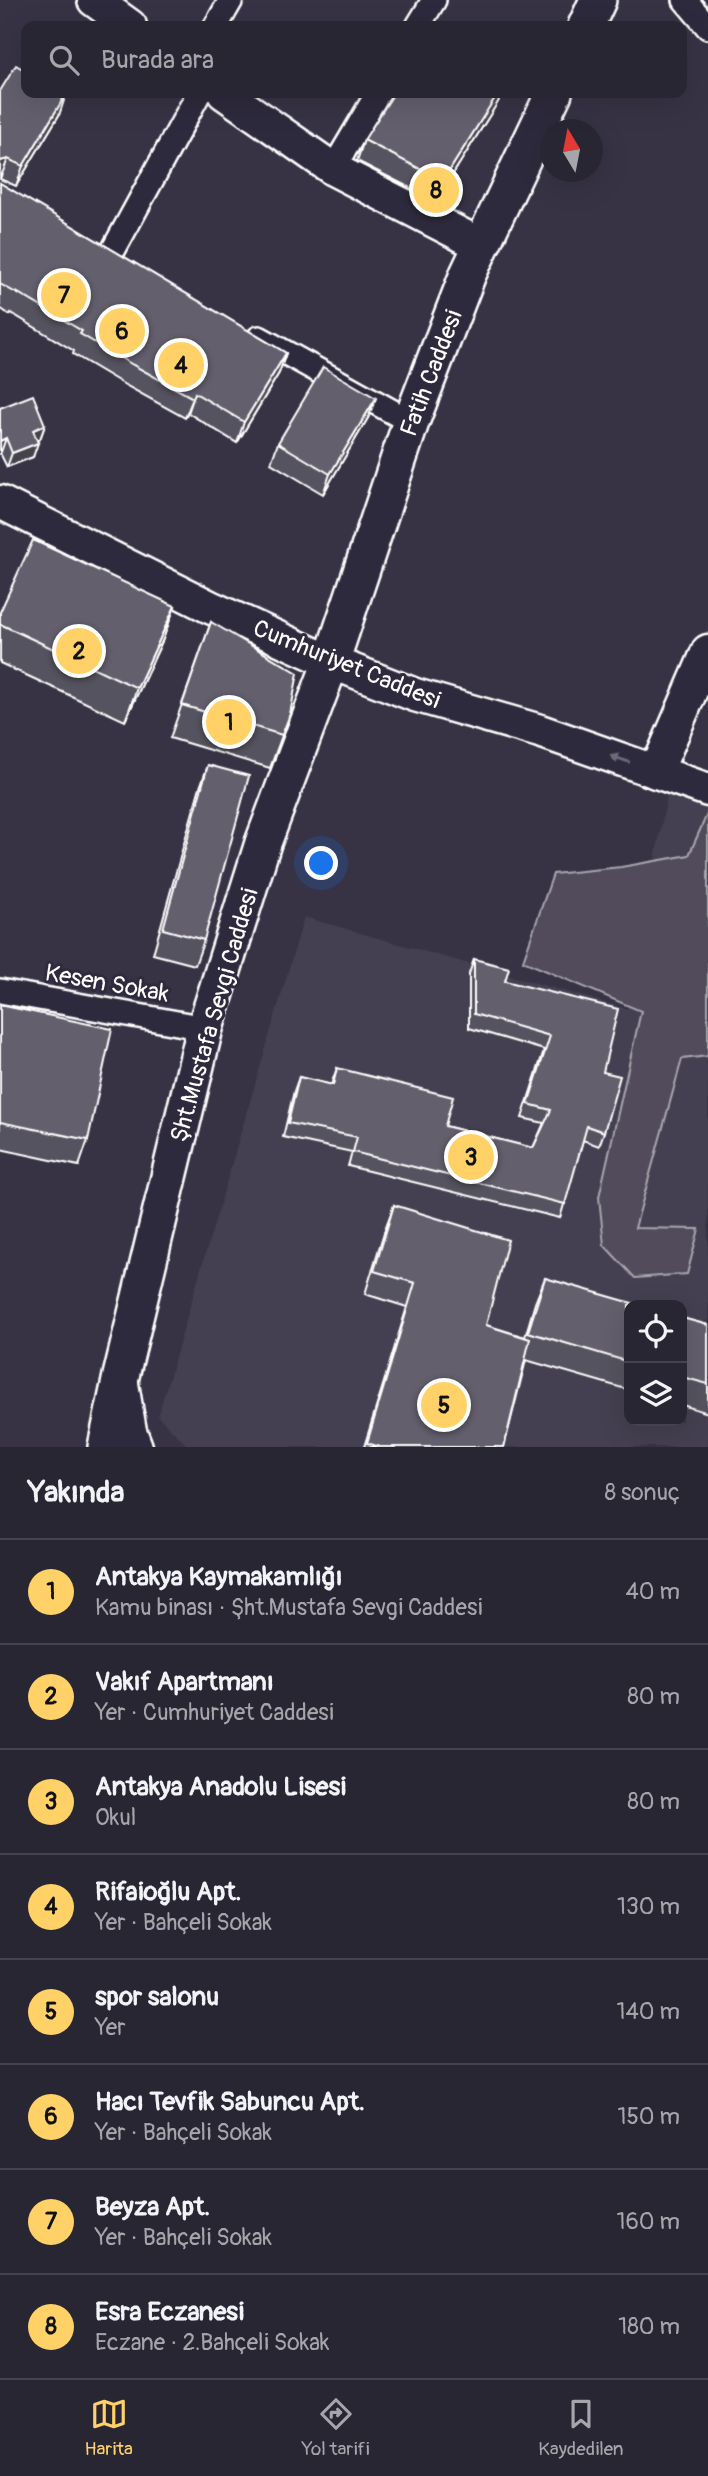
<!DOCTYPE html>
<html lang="tr">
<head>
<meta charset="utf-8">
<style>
	body { margin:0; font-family:Pangolin,sans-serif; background:#353240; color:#f1f3f6 }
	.controls { position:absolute; right:21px; bottom:21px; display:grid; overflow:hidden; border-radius:14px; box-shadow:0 7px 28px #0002 }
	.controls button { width:63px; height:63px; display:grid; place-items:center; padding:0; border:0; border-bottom:2px solid #45434f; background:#292634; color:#f1f3f6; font:35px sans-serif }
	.compass { position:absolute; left:540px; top:119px; width:63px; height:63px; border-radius:50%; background:#292634; box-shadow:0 7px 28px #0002; rotate:350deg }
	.you { position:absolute; left:322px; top:864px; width:24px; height:24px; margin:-18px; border:5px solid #fff; border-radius:50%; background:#1a73e8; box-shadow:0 0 0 10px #1a73e833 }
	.badge { display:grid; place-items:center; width:46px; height:46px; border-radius:50%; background:#ffd166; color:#111; font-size:23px; font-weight:700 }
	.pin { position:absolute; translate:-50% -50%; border:4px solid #fff; box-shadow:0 2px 7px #0006 }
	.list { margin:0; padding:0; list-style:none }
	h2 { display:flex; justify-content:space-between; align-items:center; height:91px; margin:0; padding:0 28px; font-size:30px }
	h2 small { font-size:23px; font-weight:400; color:#a5a5ac }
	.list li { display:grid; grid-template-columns:46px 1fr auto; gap:21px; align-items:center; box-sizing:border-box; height:105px; padding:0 28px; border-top:2px solid #45434f }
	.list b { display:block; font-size:26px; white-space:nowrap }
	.list p { margin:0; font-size:23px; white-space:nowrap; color:#a5a5ac }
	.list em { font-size:23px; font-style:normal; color:#a5a5ac }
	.icon { flex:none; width:38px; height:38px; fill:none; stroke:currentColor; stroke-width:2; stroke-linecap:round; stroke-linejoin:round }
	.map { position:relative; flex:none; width:708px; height:1447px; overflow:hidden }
	.search { position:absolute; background:#292634; box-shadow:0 7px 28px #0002; left:21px; right:21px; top:21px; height:77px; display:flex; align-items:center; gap:18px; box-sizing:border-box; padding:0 24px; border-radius:14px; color:#a5a5ac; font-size:26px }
	.sheet { height:931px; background:#292634 }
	nav { display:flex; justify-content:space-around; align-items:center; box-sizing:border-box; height:98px; border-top:2px solid #45434f; background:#292634; font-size:19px; color:#a5a5ac }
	nav a { display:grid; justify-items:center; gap:4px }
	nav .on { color:#ffd166 }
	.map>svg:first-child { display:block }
</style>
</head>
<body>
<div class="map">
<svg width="708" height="1447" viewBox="0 0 708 1447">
	<rect width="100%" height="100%" fill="#373345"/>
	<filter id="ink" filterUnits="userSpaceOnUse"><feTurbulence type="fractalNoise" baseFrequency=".0143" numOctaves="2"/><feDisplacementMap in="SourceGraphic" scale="14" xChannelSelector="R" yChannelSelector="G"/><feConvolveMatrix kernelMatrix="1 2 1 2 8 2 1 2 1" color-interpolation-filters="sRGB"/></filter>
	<g filter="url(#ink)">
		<path fill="#444051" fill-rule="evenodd" d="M 667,795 L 708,809 L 708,1447 L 189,1447 L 158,1416 L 304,917 L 627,1009 ZM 629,1305 L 682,1305 L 682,1421 L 629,1421 Z"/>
		<polygon fill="#514c5c" stroke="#a8a6ae" stroke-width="2" points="708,812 708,1056 682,1059 635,1228 699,1229 687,1274 635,1278 604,1245 599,1197 641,1011 523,961 553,874 621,867 689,855"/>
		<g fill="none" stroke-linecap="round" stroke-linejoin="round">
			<g stroke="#fff" stroke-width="28">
				<g id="street">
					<polyline points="685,0 708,27"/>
					<polyline points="216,26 231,0"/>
					<polyline points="418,26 434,0"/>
					<polyline points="333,169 378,93"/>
					<polyline points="110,256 199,93"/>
					<polyline points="259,338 411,422"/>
					<polyline points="0,991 205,1028"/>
				</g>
			</g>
			<g stroke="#fff" stroke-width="37">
				<g id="secondary">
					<polyline points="94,0 130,26"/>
					<polyline points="224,93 333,169 481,245"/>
					<polyline points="0,502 210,607 331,662 415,695 540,731 708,790"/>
					<polyline points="656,772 708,651"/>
					<polyline points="122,1384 130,1431 136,1447"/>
				</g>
			</g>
			<g stroke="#fff" stroke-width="40">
				<g id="primary">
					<polyline points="586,26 598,0"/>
					<polyline points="106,1447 121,1376 205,1028 263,843 331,662 411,422 468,274 554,93"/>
				</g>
			</g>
			<use href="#street" stroke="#2f2a3d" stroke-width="23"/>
			<use href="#secondary" stroke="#2f2a3d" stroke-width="32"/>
			<use href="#primary" stroke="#2f2a3d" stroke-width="35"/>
		</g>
		<g fill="#55525e" stroke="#fff" stroke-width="2">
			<polygon points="0,91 66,94 59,115 16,186 0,179"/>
			<polygon points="498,102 436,201 357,161 364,140"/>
			<polygon points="0,183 286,353 279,373 237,443 188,413 185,418 125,385 73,354 74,351 11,313 10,315 0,308"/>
			<polygon points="0,408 45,425 40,439 37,441 33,457 7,467 0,453"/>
			<polygon points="368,418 323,494 271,463 278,443"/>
			<polygon points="175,606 163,639 125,721 0,663 0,612"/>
			<polygon points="211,622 290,714 270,768 170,738"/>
			<polygon points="208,765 204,940 195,965 153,954 199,790"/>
			<polygon points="474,959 505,981 603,1072 604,1132 599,1146 583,1140 560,1218 348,1166 352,1152 283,1137 294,1091 299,1077 331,1085 337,1068 445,1126 533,1148 544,1123 522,1118 544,1050 469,1028 469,974"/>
			<polygon points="0,1005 88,1140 79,1166 0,1149"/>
			<polygon points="394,1205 486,1325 525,1337 535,1303 545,1278 629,1305 629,1390 526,1360 504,1447 364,1447 407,1307 365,1294 385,1229"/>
			<polygon points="682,1318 708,1325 708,1413 682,1405"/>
		</g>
		<g fill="#45424c" stroke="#fff" stroke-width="2">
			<polygon points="498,93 501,93 498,102 436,201 443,181"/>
			<polygon points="66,94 59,115 16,186 23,166"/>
			<polygon points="8,159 0,179 0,161"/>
			<polygon points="286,353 279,373 237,443 244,422"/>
			<polygon points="195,393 188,413 185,418"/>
			<polygon points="376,398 368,418 323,494 330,474"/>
			<polygon points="45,425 40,439 28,444 33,430"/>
			<polygon points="6,438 1,452 0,453 0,441"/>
			<polygon points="38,443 33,457 7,467 12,453"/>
			<polygon points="175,606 163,639 125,721 137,688"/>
		</g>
		<g fill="#635f6d" stroke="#fff" stroke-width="2">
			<polygon points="16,65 26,71 26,93 63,93 66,94 23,166 8,159 0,161 0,91"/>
			<polygon points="394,93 498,93 443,181 364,140"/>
			<polygon points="0,183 286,353 244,422 195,393 193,398 133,365 80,334 82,331 18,293 18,294 0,284"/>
			<polygon points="323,367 376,398 330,474 278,443"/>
			<polygon points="33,395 45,425 33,430 38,443 12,453 6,438 0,441 0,408"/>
			<polygon points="33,540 175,606 137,688 0,624 0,612"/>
			<polygon points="211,622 298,673 290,714 282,735 182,705"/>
			<polygon points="208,765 249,776 204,940 163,929"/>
			<polygon points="474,959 509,968 505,981 618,1009 603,1072 620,1076 604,1132 587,1126 565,1204 353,1152 357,1137 288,1123 299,1077 333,1085 337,1068 453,1097 445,1126 533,1148 551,1110 528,1104 550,1036 474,1014"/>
			<polygon points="0,1005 112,1029 88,1140 0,1122"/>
			<polygon points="394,1205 508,1240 486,1325 530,1339 504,1447 380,1447 367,1443 415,1283 374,1271"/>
			<polygon points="545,1278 639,1305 629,1305 629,1362 528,1332"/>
			<polygon points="682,1318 708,1325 708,1384 682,1377"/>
		</g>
		<defs><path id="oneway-solid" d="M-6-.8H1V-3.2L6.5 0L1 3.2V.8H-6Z" transform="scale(1.75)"/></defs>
		<use fill="#6d6a77" href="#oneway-solid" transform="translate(620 759) rotate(-161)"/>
	</g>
	<g text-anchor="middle" stroke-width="6" stroke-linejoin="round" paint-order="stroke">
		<g font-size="24" fill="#fff" stroke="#2f2a3d">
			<text transform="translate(431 373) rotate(-69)" y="8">Fatih Caddesi</text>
			<text transform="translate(347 664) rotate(22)" y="8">Cumhuriyet Caddesi</text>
			<text transform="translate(107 983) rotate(10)" y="8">Kesen Sokak</text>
			<text transform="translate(214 1015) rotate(-74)" y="8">Şht.Mustafa Sevgi Caddesi</text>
		</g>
	</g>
</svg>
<div class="controls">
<button><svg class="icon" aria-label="locate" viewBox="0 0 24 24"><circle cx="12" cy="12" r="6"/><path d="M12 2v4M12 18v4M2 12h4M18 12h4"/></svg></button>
<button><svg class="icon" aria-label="layers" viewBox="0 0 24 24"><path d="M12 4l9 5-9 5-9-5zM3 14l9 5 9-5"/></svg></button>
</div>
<svg class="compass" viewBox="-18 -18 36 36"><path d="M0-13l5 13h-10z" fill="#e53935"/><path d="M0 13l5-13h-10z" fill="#a5a5ac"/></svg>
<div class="you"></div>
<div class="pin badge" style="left:229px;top:722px">1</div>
<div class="pin badge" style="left:79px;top:651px">2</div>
<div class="pin badge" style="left:471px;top:1157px">3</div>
<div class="pin badge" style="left:181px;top:365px">4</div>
<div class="pin badge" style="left:444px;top:1405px">5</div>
<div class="pin badge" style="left:122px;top:331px">6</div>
<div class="pin badge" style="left:64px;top:295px">7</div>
<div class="pin badge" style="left:436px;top:190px">8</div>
<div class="search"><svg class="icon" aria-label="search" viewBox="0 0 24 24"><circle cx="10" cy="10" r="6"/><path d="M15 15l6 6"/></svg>Burada ara</div>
</div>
<section class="sheet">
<h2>Yakında<small>8 sonuç</small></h2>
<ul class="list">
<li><span class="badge">1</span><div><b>Antakya Kaymakamlığı</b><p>Kamu binası · Şht.Mustafa Sevgi Caddesi</p></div><em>40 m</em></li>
<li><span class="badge">2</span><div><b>Vakıf Apartmanı</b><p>Yer · Cumhuriyet Caddesi</p></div><em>80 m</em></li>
<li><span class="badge">3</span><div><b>Antakya Anadolu Lisesi</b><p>Okul</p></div><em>80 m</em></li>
<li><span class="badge">4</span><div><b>Rifaioğlu Apt.</b><p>Yer · Bahçeli Sokak</p></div><em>130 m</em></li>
<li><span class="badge">5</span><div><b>spor salonu</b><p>Yer</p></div><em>140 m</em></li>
<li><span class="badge">6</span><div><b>Hacı Tevfik Sabuncu Apt.</b><p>Yer · Bahçeli Sokak</p></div><em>150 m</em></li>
<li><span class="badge">7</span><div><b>Beyza Apt.</b><p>Yer · Bahçeli Sokak</p></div><em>160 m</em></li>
<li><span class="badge">8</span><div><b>Esra Eczanesi</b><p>Eczane · 2.Bahçeli Sokak</p></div><em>180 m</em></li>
</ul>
</section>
<nav>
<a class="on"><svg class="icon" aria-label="map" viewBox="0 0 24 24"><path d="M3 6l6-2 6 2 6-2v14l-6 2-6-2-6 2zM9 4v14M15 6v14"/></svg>Harita</a>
<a><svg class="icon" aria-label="directions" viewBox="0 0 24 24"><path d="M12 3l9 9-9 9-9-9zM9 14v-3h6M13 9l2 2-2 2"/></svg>Yol tarifi</a>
<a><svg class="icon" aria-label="saved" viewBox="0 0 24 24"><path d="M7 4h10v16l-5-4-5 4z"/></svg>Kaydedilen</a>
</nav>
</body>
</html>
